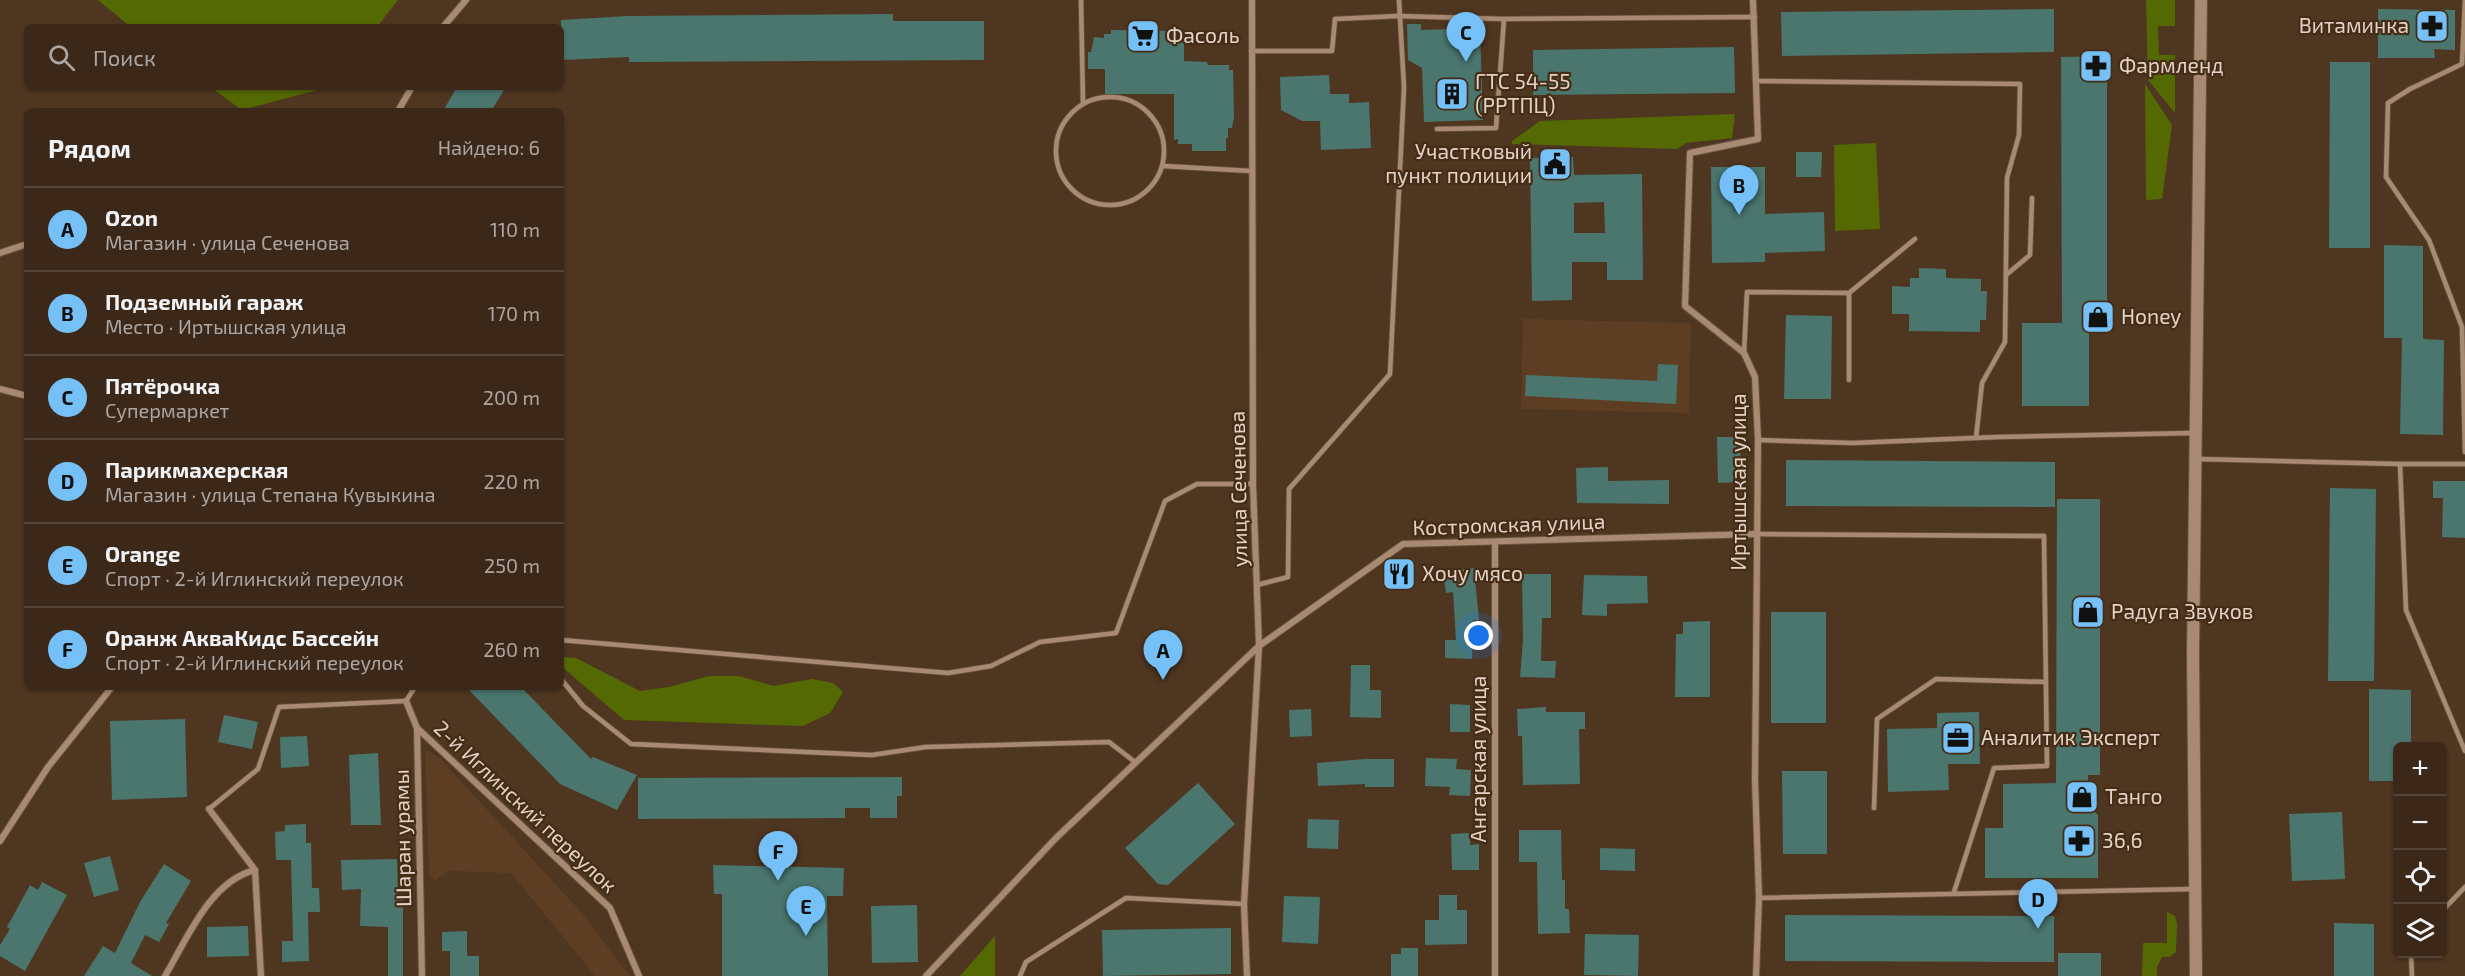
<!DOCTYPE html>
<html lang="ru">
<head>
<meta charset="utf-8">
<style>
	body { margin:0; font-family:"Exo 2",sans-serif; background:#423021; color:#f1f3f6 }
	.controls { position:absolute; right:18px; bottom:18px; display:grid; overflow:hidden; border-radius:9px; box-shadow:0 2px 4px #0004 }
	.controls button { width:54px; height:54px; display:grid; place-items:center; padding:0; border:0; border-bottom:2px solid #544437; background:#3b2818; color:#f1f3f6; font:30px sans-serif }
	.you { position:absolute; left:1479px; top:636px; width:21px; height:21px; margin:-15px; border:4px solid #fff; border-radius:50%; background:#1a73e8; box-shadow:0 0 0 9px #1a73e833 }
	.badge { display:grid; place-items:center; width:39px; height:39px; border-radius:50%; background:#75c0f6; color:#111; font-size:20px; font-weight:700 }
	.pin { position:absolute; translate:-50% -50px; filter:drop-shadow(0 2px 3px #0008) }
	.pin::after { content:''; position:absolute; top:32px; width:21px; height:18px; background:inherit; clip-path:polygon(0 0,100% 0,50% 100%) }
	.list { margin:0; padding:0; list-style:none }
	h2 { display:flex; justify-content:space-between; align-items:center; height:78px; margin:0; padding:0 24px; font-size:26px }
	h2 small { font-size:20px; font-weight:400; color:#aca6a2 }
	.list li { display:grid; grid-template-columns:39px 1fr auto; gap:18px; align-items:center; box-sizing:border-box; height:84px; padding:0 24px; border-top:2px solid #544437 }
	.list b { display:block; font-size:22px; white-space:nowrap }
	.list p { margin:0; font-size:20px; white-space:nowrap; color:#aca6a2 }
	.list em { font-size:20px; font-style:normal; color:#aca6a2 }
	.icon { flex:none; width:33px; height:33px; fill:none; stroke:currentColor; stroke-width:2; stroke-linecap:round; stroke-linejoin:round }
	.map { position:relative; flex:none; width:2465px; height:976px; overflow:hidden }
	.search { position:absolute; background:#3b2818; box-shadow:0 2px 4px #0004; left:24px; top:24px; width:540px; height:66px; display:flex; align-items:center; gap:15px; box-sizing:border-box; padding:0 21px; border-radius:9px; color:#aca6a2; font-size:22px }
	.panel { position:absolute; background:#3b2818; box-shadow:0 2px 4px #0004; left:24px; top:108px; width:540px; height:582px; border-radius:9px }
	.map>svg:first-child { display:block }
</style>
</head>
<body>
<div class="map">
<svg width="2465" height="976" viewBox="0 0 2465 976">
	<rect width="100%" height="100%" fill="#4f3620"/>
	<g fill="#5d3e22">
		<polygon points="1523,319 1691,323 1689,413 1521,409"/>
		<polygon points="425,749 440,758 581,912 630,976 595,976 511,873 449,871 435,881 429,876"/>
	</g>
	<g fill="#556903">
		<polygon points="98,0 398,0 377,27 131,27"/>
		<polygon points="2146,0 2175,0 2175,26 2158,26 2159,55 2175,55 2175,113 2148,80"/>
		<polygon points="2145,84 2172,125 2162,199 2146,200"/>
		<polygon points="210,87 329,87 242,110"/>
		<polygon points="1735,114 1732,138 1686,143 1677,149 1512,144 1512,141 1540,121"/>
		<polygon points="1876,143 1880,229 1835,231 1834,145"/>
		<polygon points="561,657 576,658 640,691 669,687 709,676 739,676 773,686 812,679 833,683 843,692 830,713 803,726 624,720 561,666"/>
		<polygon points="2167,912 2175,916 2177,924 2176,952 2170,957 2162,957 2157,967 2157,976 2142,976 2143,943 2167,943"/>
		<polygon points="995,936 995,976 960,976"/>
	</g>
	<g fill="#4a766e" fill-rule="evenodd">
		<polygon points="2054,9 2054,52 1782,56 1781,12"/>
		<polygon points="2378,9 2455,10 2455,50 2434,49 2435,58 2378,58"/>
		<polygon points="893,14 893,21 984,21 984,60 629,62 629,57 561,60 561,20 628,16"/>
		<polygon points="1407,24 1421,24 1421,30 1480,28 1483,120 1424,122 1422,68 1408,60"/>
		<polygon points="1111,30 1172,31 1172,33 1177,34 1177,38 1184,38 1184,61 1207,62 1208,65 1229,65 1229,70 1233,70 1234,117 1232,128 1228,128 1228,138 1226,138 1226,151 1192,151 1192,144 1178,144 1178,139 1174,140 1174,94 1105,94 1105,69 1088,69 1088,52 1091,52 1094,37 1104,38 1104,34 1111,34"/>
		<polygon points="1734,47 1735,93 1533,95 1533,50"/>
		<polygon points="2107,56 2107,323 2089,323 2089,406 2022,406 2022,323 2062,323 2061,57"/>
		<polygon points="2330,62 2370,62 2370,248 2329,248"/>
		<polygon points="1329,75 1330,94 1349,94 1349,103 1369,102 1371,148 1321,150 1320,121 1302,121 1281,110 1280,77"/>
		<polygon points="457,87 506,87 491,111 443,111"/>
		<polygon points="1796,152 1822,152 1821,177 1796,177"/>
		<path d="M 1573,157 L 1574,175 L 1642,174 L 1643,280 L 1607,280 L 1607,262 L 1572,262 L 1572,300 L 1532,301 L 1530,158 ZM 1604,202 L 1605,233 L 1574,233 L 1574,203 Z"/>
		<polygon points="1711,167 1765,167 1765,214 1824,212 1825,251 1765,253 1765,262 1712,263"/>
		<polygon points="2384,245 2423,246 2423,339 2444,340 2443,435 2400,434 2402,338 2384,338"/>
		<polygon points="1919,268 1946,269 1946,278 1981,279 1981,291 1987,291 1986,320 1980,320 1980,332 1909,331 1909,314 1892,314 1892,286 1910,287 1910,278 1919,278"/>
		<polygon points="1786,315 1832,316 1831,399 1784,399"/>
		<polygon points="1658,364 1678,365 1676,404 1525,396 1526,375 1657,381"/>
		<polygon points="1717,437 1740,437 1741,482 1718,483"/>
		<polygon points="1786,460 2055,462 2055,507 1786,506"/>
		<polygon points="1608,467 1608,481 1669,480 1669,504 1577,503 1576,468"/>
		<polygon points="2433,481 2465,481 2465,538 2442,537 2443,498 2433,498"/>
		<polygon points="2330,488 2376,489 2374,681 2328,681"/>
		<polygon points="2057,499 2100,499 2100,775 2088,775 2087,804 2098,815 2098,878 1985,878 1985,828 2003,828 2003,784 2056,783"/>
		<polygon points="1474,568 1479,620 1473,620 1472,659 1445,658 1445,640 1456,640 1453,592 1446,593 1443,572"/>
		<polygon points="1522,574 1551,574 1551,618 1542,618 1541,661 1556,661 1555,678 1520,677 1523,640"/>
		<polygon points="1584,575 1647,576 1648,603 1607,604 1607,616 1582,615"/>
		<rect x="1771" y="612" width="55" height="111"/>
		<polygon points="1710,621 1710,697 1675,697 1676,634 1683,634 1683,622"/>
		<polygon points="1351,665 1370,665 1370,690 1381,690 1381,718 1350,717"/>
		<polygon points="466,687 521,687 591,759 593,757 637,775 617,810 560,784"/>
		<polygon points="2369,689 2411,690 2411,747 2397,747 2397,781 2369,781"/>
		<polygon points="1450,704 1470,705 1470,732 1450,732"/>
		<polygon points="1546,707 1546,712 1585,712 1585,729 1579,729 1580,784 1523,785 1522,736 1518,736 1517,709"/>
		<polygon points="1311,709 1312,736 1290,737 1289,710"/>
		<polygon points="1979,712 1980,764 1948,764 1949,790 1888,792 1887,729 1937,728 1937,713"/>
		<polygon points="224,715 258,722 252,749 218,742"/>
		<polygon points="185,719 187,797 112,800 110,721"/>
		<polygon points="307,736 309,766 281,768 280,737"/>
		<polygon points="378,753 381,825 351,825 349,755"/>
		<polygon points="1426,758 1457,759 1456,769 1471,770 1470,796 1449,795 1450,787 1425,786"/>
		<polygon points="1365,759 1394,759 1394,787 1365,787 1365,784 1318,786 1317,763"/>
		<polygon points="1782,771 1827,771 1827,854 1783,854"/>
		<polygon points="902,777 902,796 897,796 897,818 870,818 870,808 845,808 845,818 638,819 638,778"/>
		<polygon points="1198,783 1235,824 1168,885 1158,884 1125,848"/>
		<polygon points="2342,812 2345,879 2292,881 2289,814"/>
		<polygon points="1308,819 1339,820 1338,849 1307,848"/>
		<polygon points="306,824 306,843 311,843 312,888 319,888 320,912 308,912 309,961 282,962 282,941 293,941 291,860 276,860 275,832 285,831 285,825"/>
		<polygon points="1519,830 1561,830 1562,880 1565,880 1565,909 1569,909 1570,933 1538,934 1537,862 1519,862"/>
		<polygon points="1470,833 1470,845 1479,844 1479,870 1452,870 1451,834"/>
		<polygon points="1600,848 1635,849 1635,871 1600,870"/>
		<polygon points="110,856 119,890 94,897 84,863"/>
		<polygon points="397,859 398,894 403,894 403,976 388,976 388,927 360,926 361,889 342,890 341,860"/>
		<polygon points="164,864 191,881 166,923 169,924 159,942 145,935 131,963 152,976 84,976 103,946 115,953 140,902"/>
		<polygon points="713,865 844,868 843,896 827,896 828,976 722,976 722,894 714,894"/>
		<polygon points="42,882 67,895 25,971 0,956 0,945 10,929 7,927 30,885 38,890"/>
		<polygon points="1439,895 1457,895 1457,910 1467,910 1467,944 1425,945 1425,920 1439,920"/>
		<polygon points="1284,896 1320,897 1318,944 1282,942"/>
		<polygon points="917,905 918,962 872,963 871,906"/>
		<polygon points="1785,915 2054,916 2054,962 1785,961"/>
		<polygon points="2334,923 2374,924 2374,976 2334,976"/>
		<polygon points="248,926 249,956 207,957 207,927"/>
		<polygon points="1231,928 1231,974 1103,976 1102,930"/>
		<polygon points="467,931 467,956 479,956 479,976 450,976 450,951 442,951 442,932"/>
		<polygon points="1585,934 1639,935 1638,976 1584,975"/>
		<polygon points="1401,948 1418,948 1418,976 1391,976 1391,954 1401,954"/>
		<rect x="2058" y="953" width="43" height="23"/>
	</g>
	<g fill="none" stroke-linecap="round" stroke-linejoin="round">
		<g stroke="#68533f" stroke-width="6">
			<g id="service">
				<polyline points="1081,0 1083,103"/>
				<polyline points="2465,0 2462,64 2410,89 2388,103 2386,177 2429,240 2462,327 2465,452"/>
				<polyline points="1504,19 1755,17"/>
				<polyline points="1251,51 1332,51 1335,19 1398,16 1504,19 1496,128 1437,129"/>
				<polyline points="1756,81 2020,84 2019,135 2007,178 2005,342 1982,383 1976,438"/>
				<circle cx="1110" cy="151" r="54"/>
				<polyline points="1163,166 1251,171"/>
				<polyline points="2006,275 2030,255 2032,198"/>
				<polyline points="1744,353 1747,292 1849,293 1915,239"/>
				<polyline points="1849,380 1849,293"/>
				<polyline points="1758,440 1853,443 1998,437 2193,433"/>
				<polyline points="2198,459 2400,464 2465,464"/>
				<polyline points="2400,464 2406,610 2465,751"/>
				<polyline points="1757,534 2044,536 2047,766 1994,768 1954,892"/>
				<polyline points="1257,585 1288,577 1289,489 1390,374 1404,87 1399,0"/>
				<polyline points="561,640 948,673 991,666 1040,642 1116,633 1165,501 1197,484 1253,484"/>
				<polyline points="561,679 583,706 631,744 872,755 926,747 1109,742 1135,762"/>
				<polyline points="1874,808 1877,719 1936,679 2046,682"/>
				<polyline points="209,809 258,769 279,707 406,701 415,687"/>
				<polyline points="1759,898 2195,889"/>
				<polyline points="2442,911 2465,887"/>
				<polyline points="2411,954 2412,976"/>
				<polyline points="1020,976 1026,962 1126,898 1244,904"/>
			</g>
		</g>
		<g stroke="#68533f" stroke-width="8">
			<g id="minor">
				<polyline points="1753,0 1758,139 1690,153 1685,306 1744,353 1755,377 1758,440 1755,780 1759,898 1756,976"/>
				<polyline points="443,27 466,0"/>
				<polyline points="398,111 412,87"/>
				<polyline points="0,253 27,244"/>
				<polyline points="0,389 27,396"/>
				<polyline points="1495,542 1495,976"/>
				<polyline points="406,701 417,728 422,976"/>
				<polyline points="417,728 610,908 639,976"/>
				<polyline points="209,809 255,870"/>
				<polyline points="0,841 48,767 112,687"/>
				<path d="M 165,976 C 187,939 210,881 255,870 L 261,976"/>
				<polyline points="926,976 1056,838 1259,646 1403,544 1757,534"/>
				<polyline points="1247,976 1244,904 1259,646 1253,484 1252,0"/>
			</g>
		</g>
		<g stroke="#68533f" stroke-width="14">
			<polyline id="secondary" points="2196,976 2193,655 2201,0"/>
		</g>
		<use href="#service" stroke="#a88a72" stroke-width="4.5"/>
		<use href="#minor" stroke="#a88a72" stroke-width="6"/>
		<use href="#secondary" stroke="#a88a72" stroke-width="12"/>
	</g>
	<defs>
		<g id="pharmacy-square" transform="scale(1.725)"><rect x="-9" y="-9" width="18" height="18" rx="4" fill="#75c0f6" stroke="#442c16"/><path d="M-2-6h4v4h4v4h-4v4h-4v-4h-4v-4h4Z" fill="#111"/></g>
		<g id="supermarket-square" transform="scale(1.725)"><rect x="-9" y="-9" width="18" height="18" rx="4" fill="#75c0f6" stroke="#442c16"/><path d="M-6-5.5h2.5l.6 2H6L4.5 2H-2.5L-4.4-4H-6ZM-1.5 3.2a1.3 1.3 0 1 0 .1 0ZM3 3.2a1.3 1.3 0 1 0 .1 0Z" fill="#111"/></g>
		<g id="building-square" transform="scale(1.725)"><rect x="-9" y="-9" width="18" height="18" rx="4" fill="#75c0f6" stroke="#442c16"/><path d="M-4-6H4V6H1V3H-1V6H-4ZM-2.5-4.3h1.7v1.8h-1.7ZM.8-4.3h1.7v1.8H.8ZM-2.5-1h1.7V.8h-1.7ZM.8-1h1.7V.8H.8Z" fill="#111"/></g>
		<g id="civic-square" transform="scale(1.725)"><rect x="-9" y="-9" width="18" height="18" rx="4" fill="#75c0f6" stroke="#442c16"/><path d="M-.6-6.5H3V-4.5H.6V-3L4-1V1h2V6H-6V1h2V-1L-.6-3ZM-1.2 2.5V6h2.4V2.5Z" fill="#111"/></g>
		<g id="shop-square" transform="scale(1.725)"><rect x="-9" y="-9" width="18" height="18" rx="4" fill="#75c0f6" stroke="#442c16"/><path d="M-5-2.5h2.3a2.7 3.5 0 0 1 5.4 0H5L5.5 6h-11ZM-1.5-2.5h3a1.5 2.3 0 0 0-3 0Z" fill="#111"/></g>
		<g id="restaurant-square" transform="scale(1.725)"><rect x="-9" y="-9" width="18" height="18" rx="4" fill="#75c0f6" stroke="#442c16"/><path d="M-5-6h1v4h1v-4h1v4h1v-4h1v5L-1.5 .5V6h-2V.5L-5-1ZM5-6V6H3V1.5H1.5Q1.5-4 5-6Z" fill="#111"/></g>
		<g id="office-square" transform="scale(1.725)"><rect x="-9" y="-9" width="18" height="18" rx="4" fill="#75c0f6" stroke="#442c16"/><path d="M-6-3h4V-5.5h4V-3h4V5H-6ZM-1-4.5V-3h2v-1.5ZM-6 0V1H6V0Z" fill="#111"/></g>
	</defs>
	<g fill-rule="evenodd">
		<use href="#pharmacy-square" x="2432" y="26"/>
		<use href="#supermarket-square" x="1143" y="36"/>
		<use href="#pharmacy-square" x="2096" y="66"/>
		<use href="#building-square" x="1452" y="94"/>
		<use href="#civic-square" x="1555" y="164"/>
		<use href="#shop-square" x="2098" y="317"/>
		<use href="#restaurant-square" x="1399" y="574"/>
		<use href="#shop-square" x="2088" y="612"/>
		<use href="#office-square" x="1958" y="738"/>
		<use href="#shop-square" x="2082" y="797"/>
		<use href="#pharmacy-square" x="2079" y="841"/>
	</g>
	<g text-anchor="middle" stroke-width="4.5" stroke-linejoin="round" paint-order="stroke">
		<g font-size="21" fill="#e2d2c5" stroke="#442c16" text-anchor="start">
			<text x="2409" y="33" text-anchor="end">Витаминка</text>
			<text x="1166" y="43">Фасоль</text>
			<text x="2119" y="73">Фармленд</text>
			<text x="1475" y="89">ГТС 54-55<tspan x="1475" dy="24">(РРТПЦ)</tspan></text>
			<text x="1532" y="159" text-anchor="end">Участковый<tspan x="1532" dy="24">пункт полиции</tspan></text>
			<text x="2121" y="324">Honey</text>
			<text x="1422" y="581">Хочу мясо</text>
			<text x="2111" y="619">Радуга Звуков</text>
			<text x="1981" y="745">Аналитик Эксперт</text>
			<text x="2105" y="804">Танго</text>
			<text x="2102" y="848">36,6</text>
		</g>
		<g font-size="21" fill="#e2d2c5" stroke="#442c16">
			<text transform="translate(1739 482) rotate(-90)" y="7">Иртышская улица</text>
			<text transform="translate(1239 489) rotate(-91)" y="7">улица Сеченова</text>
			<text transform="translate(1509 525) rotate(-2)" y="7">Костромская улица</text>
			<text transform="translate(1479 759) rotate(-90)" y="7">Ангарская улица</text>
			<text transform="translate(525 807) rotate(43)" y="7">2-й Иглинский переулок</text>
			<text transform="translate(403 838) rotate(-91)" y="7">Шаран урамы</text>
		</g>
	</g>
</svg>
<div class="controls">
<button>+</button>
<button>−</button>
<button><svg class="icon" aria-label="locate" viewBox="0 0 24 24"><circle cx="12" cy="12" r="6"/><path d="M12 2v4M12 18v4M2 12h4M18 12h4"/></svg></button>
<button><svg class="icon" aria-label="layers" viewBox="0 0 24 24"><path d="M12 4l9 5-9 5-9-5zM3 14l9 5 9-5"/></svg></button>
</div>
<div class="you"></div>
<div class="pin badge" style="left:1163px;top:680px">A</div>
<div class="pin badge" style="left:1739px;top:215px">B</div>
<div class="pin badge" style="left:1466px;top:62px">C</div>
<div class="pin badge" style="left:2038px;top:929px">D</div>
<div class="pin badge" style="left:806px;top:936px">E</div>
<div class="pin badge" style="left:778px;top:881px">F</div>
<div class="search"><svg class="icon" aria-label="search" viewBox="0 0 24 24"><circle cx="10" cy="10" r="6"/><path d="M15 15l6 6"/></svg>Поиск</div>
<section class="panel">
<h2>Рядом<small>Найдено: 6</small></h2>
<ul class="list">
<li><span class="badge">A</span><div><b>Ozon</b><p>Магазин · улица Сеченова</p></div><em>110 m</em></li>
<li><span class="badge">B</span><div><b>Подземный гараж</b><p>Место · Иртышская улица</p></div><em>170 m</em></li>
<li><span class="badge">C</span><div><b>Пятёрочка</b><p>Супермаркет</p></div><em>200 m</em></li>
<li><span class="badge">D</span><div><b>Парикмахерская</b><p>Магазин · улица Степана Кувыкина</p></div><em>220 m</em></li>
<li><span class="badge">E</span><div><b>Orange</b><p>Спорт · 2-й Иглинский переулок</p></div><em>250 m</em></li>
<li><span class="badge">F</span><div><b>Оранж АкваКидс Бассейн</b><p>Спорт · 2-й Иглинский переулок</p></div><em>260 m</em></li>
</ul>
</section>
</div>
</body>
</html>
